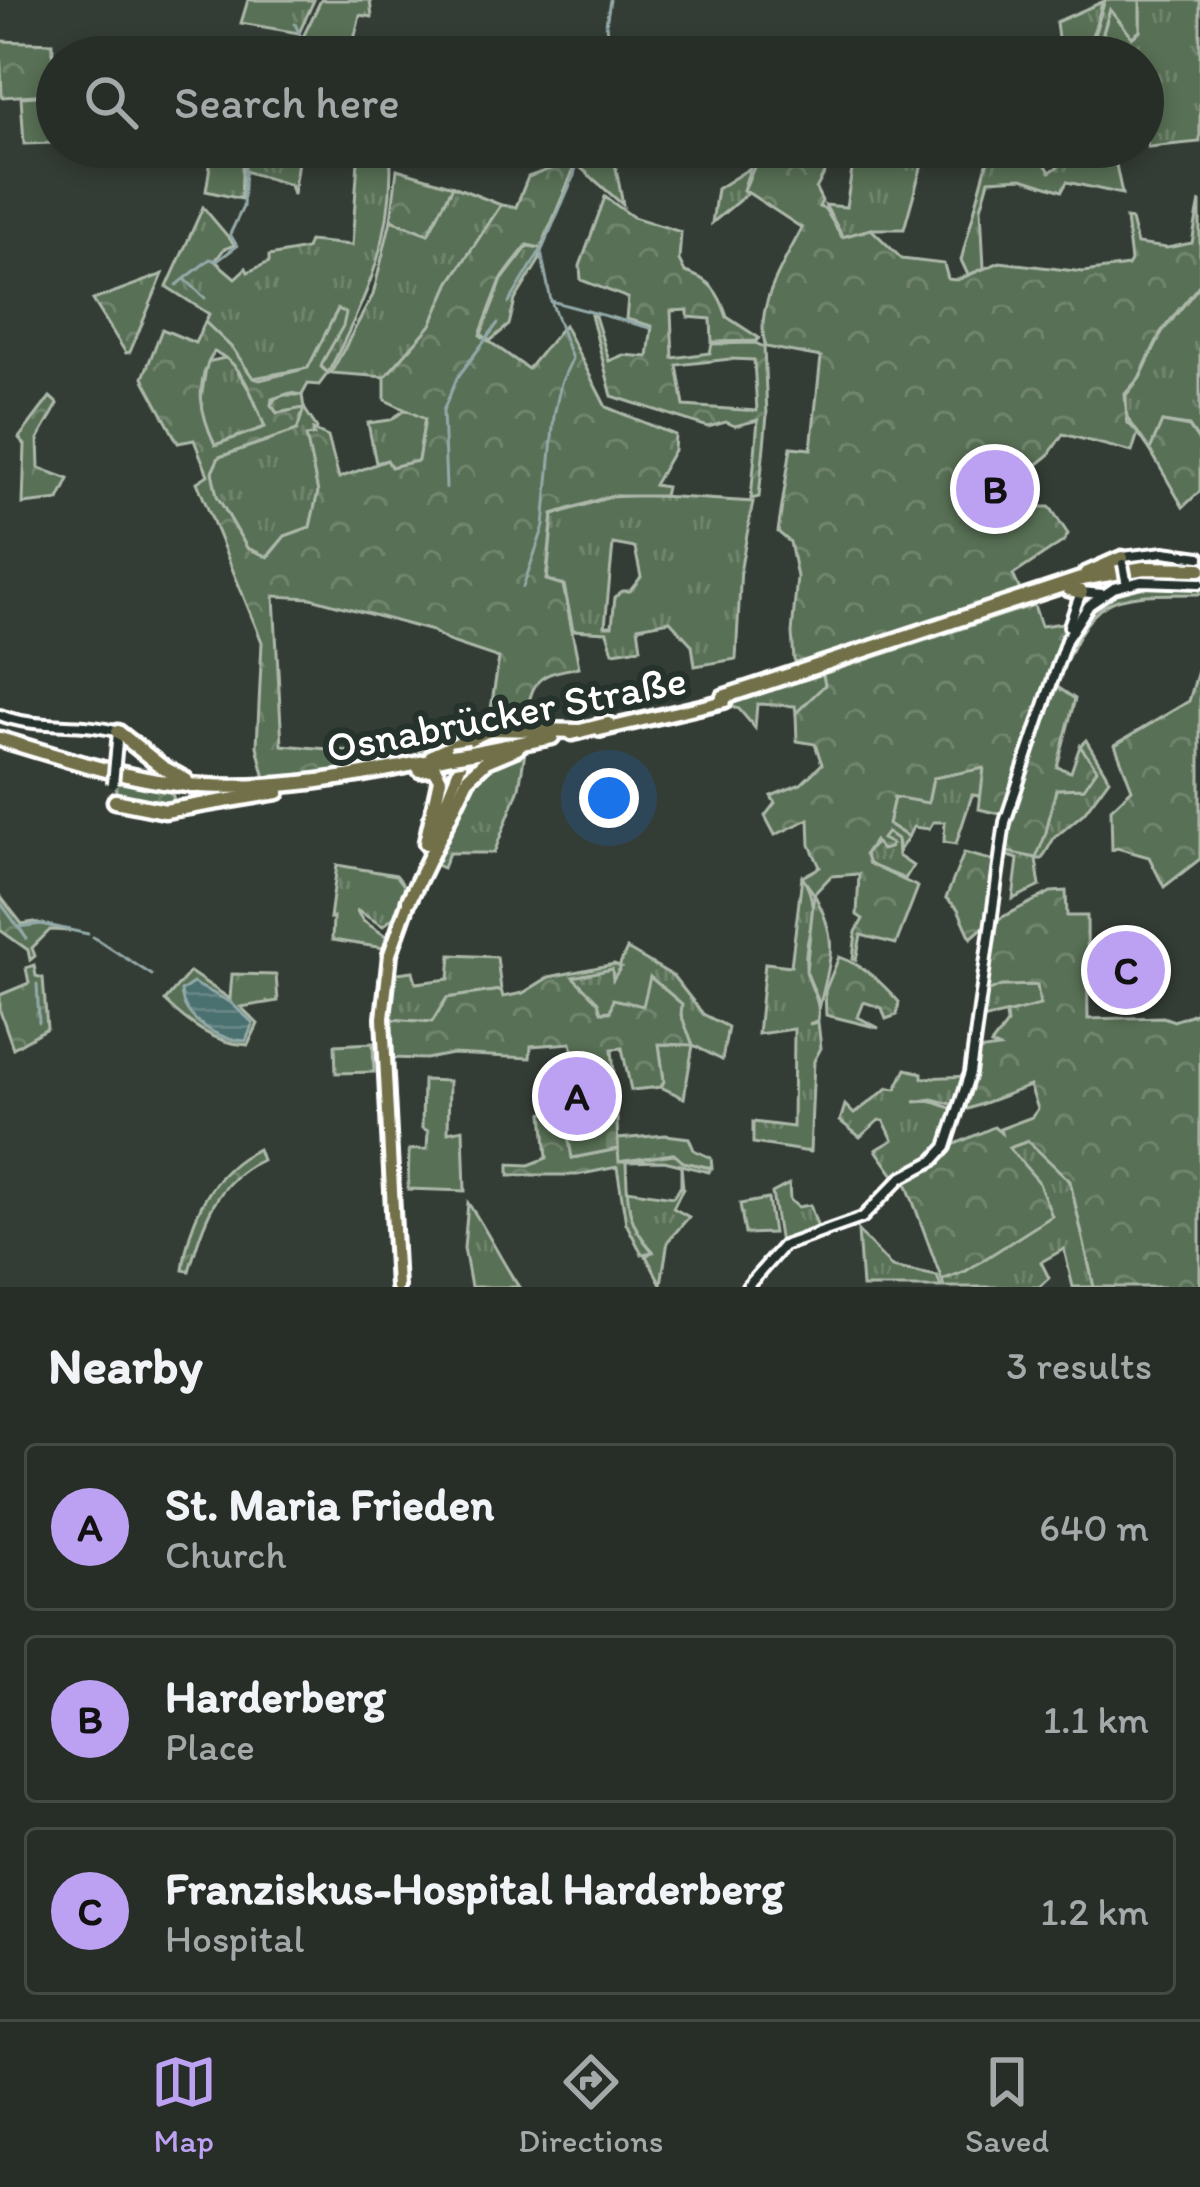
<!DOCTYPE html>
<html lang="en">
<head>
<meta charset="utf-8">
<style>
	body { margin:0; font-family:Itim,sans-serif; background:#333a34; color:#f1f3f6 }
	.you { position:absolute; left:609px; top:798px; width:42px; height:42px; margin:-30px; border:9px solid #fff; border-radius:50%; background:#1a73e8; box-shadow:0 0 0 18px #1a73e833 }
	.badge { display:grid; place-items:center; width:78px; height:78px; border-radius:50%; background:#bca0f2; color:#111; font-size:39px; font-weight:700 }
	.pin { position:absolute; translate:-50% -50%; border:6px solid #fff; box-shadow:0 3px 12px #0006 }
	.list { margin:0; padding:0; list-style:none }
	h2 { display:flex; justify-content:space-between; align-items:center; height:156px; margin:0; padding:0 48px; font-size:51px }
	h2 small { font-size:39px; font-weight:400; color:#a4a8a8 }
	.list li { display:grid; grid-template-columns:78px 1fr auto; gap:36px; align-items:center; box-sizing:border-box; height:168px; margin:0 24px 24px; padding:0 24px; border:3px solid #434a45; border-radius:12px }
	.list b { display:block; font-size:45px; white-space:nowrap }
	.list p { margin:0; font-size:39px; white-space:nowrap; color:#a4a8a8 }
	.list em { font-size:39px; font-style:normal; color:#a4a8a8 }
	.icon { flex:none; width:66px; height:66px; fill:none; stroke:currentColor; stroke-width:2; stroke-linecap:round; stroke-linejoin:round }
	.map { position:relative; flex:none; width:1200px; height:1287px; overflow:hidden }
	.search { position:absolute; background:#272e28; box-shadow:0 6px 18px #0003; left:36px; right:36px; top:36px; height:132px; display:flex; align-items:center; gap:30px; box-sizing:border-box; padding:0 42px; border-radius:66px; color:#a4a8a8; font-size:45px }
	.sheet { height:732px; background:#272e28 }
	nav { display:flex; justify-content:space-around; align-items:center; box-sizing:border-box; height:168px; border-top:3px solid #434a45; background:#272e28; font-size:33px; color:#a4a8a8 }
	nav a { display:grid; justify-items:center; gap:6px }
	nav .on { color:#bca0f2 }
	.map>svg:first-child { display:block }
</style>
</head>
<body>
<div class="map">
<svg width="1200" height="1287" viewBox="0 0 1200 1287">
	<defs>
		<pattern id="grass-tufts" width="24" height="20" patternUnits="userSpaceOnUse" patternTransform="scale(3)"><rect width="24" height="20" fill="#587055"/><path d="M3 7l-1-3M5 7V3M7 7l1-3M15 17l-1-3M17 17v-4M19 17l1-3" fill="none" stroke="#71856e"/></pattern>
		<pattern id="forest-crowns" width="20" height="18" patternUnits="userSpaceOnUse" patternTransform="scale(3)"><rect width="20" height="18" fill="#587055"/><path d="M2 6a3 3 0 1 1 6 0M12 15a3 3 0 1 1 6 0" fill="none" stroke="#71856e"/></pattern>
		<pattern id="cemetery-stones" width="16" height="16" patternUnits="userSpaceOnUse" patternTransform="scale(3)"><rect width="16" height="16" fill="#587055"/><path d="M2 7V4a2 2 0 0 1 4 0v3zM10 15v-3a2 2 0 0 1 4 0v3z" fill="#71856e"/></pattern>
		<pattern id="water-rules" width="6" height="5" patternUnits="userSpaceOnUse" patternTransform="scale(3)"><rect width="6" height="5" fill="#4b706f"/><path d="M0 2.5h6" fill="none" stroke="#668585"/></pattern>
	</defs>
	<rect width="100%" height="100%" fill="#343d35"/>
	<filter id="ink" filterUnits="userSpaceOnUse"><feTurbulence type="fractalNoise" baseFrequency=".00833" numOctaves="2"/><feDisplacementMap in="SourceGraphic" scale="24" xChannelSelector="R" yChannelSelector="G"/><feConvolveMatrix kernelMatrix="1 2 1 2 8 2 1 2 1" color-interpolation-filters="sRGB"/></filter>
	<g filter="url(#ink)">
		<g fill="url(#grass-tufts)" stroke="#acb8aa" stroke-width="3" fill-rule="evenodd">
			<polygon points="248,0 314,0 299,33 241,23"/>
			<polygon points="321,0 370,0 372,17 360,15 353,44 380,57 279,57 303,37"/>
			<polygon points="1140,0 1200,0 1200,142 1148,147 1143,119 1143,57 1084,57 1102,37 1110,9 1133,37 1140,31"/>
			<path d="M 1102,2 C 1096,29 1090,57 1056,57 L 1060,56 L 1056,22 Z"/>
			<polygon points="213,147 243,147 241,199 206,191"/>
			<polygon points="248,147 300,147 293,195 290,185 244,171"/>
			<path d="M 359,147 L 390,147 C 397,233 366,299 328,373 L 321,366 L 338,309 L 308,368 L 253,378 L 233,349 L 205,322 L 209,314 L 167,287 L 203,207 L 235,245 L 224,249 L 215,261 L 235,278 L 246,268 L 248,272 L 269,262 L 269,256 L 306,249 L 309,241 L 352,245 Z"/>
			<polygon points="581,147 612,147 623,205 581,168"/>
			<polygon points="857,147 903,147 925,154 904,229 871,229 843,237 825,205 846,207 852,170 848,166"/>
			<polygon points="1007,147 1035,147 1050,172 1080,152 1097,160 1115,160 1122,194 1067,182 1062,191 1022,178 989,180 981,208 984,268 968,275 961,260 989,156"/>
			<polygon points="750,168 743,190 748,193 712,223 717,189"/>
			<polygon points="453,186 501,205 450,282 431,325 385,377 331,373 373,295 391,220 428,234"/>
			<polygon points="528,246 541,248 540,259 515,300 509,325 490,341 481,334 502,280"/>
			<polygon points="1200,285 1200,442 1189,426 1162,422 1150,450 1127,417 1126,395 1140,378 1162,332"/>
			<polygon points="229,357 251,393 270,439 302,409 277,413 271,405 278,395 302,395 304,408 317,428 315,435 307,437 318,492 310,527 285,536 267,557 247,548 217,496 212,472 219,457 269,440 264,428 215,445 199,411 207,362"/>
			<polygon points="407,409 425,418 418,461 391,467 387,460 376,463 368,423 390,420"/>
			<path d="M 643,495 L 753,502 L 741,567 L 736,659 L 695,666 L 692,645 L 670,621 L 638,627 L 641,648 L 613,652 L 607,632 L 573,630 L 564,585 L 547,580 L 553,515 L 610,497 ZM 613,544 L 635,548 L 641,577 L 630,591 L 622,591 L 615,597 L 612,626 L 605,626 Z"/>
			<polygon points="823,674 825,685 796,713 795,706 757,704 755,728 739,709 727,705"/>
			<polygon points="1086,740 1109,779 1084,813 1054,838 1042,859 1036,859 1040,886 1013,899 1018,859 1002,854 1003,851 1045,836 1056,789 1084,788 1096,769 1080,746"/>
			<path d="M 525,752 L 519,788 L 494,853 L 449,853 L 443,868 L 432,863 C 455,816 470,766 525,752 Z"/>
			<polygon points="985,767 981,796 972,795 956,844 944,842 945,822 933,822 929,829 913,827 908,837 888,824 894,797 933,778"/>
			<polygon points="887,831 897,839 898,856 913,866 905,879 868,864 865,854"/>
			<polygon points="337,865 396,875 408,890 399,913 383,926 356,910 363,921 386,936 384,948 332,940 333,917 330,918"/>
			<path d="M 802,877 C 826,913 800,938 807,973 C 811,991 821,1000 818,1020 L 809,1024 L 818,1022 L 821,1048 L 814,1061 L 810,1152 L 753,1143 L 753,1122 L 793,1127 L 794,1029 L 758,1034 L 765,963 L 791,966 Z"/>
			<polygon points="627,949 673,976 703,1014 728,1027 722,1060 693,1045 684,1098 661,1087 664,1081 659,1044 692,1044 681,1015 644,1007 601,1012 572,976 612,969 614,977"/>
			<polygon points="451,955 497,957 501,990 447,998 432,1022 387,1019 390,974 413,971 416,983 449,979"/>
			<path d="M 190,972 L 230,999 L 232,974 L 276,975 L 278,1001 L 241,1007 L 258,1024 L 248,1045 C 215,1044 188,1023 165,1001 Z"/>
			<polygon points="1038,985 1040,1006 982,1019 985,993 1001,986"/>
			<path d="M 906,1069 L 922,1073 L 922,1078 L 968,1076 L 955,1105 L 932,1099 L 914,1102 L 931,1101 L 956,1110 C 941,1155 937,1156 896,1178 L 876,1150 L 893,1140 L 884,1121 L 879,1120 L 860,1137 L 840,1121 L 845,1105 L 854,1114 L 888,1088 L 896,1089 Z"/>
			<polygon points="666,1135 689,1138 694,1150 711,1158 712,1168 683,1162 673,1154 618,1162 618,1139"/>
			<polygon points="1029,1141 1070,1181 1094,1287 1073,1287 1064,1249 1041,1262 1049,1278 1039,1287 944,1287 942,1280 966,1271 993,1251 1012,1156 1009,1147"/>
			<path d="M 681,1166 L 683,1188 L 673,1208 L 689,1217 L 668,1241 L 661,1284 L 646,1256 L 653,1251 C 634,1230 629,1219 627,1190 L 673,1197 L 681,1186 Z"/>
			<polygon points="789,1184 790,1200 798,1207 810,1205 819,1231 780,1244 772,1193"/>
			<polygon points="768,1199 773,1233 745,1234 740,1204"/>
			<path d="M 468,1203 C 487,1230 500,1259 519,1287 L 471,1287 L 464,1248 Z"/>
			<polygon points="858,1231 892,1267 937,1276 941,1287 862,1287"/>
		</g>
		<g fill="url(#forest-crowns)" stroke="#acb8aa" stroke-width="3" fill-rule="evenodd">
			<polygon points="1105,0 1140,0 1140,31 1132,37 1110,9 1102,36 1083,57 1075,57 1092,42"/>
			<polygon points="0,41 53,43 52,94 2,97"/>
			<path d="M 536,147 L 573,147 L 573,171 L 541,248 L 527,245 L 501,280 L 480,335 L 528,369 L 564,325 L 606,407 L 675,435 L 674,450 L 654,485 L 666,487 L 664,496 L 610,496 L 553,514 L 546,580 L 563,585 L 579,667 C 538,675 534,676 525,718 L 478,725 L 419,752 L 419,734 L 454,734 L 491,709 L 499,658 L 448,641 L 432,631 L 311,598 L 274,596 L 282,745 L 351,751 L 388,749 L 391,765 L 266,783 L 257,746 L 262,642 L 197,482 L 208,475 L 194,440 L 178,443 L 143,378 L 162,329 L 195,343 L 205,322 L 233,349 L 253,378 L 260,380 L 308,368 L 338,309 L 346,313 L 343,326 L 323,361 L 321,367 L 328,373 L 319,385 L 308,384 L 302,395 L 290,393 L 272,399 L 271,405 L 277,413 L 304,408 L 297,430 L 219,457 L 212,472 L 217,496 L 247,548 L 268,557 L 285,536 L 310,527 L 318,492 L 306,436 L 314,435 L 313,430 L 328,437 L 339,478 L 387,460 L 391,467 L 418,461 L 425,419 L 385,400 L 385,377 L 431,325 L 450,282 L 501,205 L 516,207 L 528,177 L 556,167 L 556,151 ZM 214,352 C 243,362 254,400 265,427 L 215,445 C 201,414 193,384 214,352 Z"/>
			<path d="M 763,147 L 856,147 L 847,165 L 838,159 L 826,170 L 816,189 L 822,201 L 819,207 L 825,209 L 842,237 L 871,229 L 902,259 L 944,264 L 948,279 L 957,280 L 1000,262 L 1083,272 L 1128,266 L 1131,261 L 1126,219 L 1131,220 L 1137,244 L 1167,248 L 1192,243 L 1200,201 L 1200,284 L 1161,332 L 1139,378 L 1125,394 L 1127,422 L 1138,433 L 1132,452 L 1063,434 L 1048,456 L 1014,483 L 1029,507 L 1050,507 L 1068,534 L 1064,541 L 1013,575 L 1021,592 L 799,667 L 794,660 L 792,633 L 797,577 L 790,542 L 778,532 L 791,447 L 811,449 L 821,357 L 766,347 C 753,309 784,263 802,228 L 744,190 Z"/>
			<polygon points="397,169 453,186 428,234 391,220"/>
			<path d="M 605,197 L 633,217 L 681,232 L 679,260 L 685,272 C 710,279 719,292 727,317 L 759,338 L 756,341 L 712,342 L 711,319 L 688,317 L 688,310 L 671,311 L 673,358 L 710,353 L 712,344 L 755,343 L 764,347 L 767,415 L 759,497 L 751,499 L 758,420 L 735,426 L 726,422 L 708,427 L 612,396 L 591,315 L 595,316 L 609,361 L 623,355 L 648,357 L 652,326 L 626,319 L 628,298 L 581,280 L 580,266 ZM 730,359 L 754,360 L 757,411 L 684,406 L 677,365 Z"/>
			<polygon points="163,274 130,352 126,353 93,300"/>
			<polygon points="50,397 58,404 38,439 39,468 69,479 59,500 23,504 25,445 19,438"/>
			<polygon points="1162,422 1189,427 1200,443 1200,491 1183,507 1150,450"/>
			<path d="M 1131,586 L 1200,587 L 1200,594 C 1103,594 1093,594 1056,686 L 1075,699 L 1057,767 L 1071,772 L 1080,746 L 1097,769 L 1084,788 L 1056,789 L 1045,836 L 1036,858 L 1003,851 L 1075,629 L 1098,602 Z"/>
			<path d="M 1034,605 L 1041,626 L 1069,622 L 1004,815 L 979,809 L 984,768 L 933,778 L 928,803 L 894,797 L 888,824 L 908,837 L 899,851 L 897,839 L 887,832 L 882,839 L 892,844 L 889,848 L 882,850 L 874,841 L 865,854 L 869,864 L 918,887 L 896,944 L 861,935 L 856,960 L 853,959 L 856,932 L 863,919 L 857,915 L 859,874 L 831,876 L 814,894 C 839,940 831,957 820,1005 L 806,971 L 814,894 L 802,877 L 820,867 L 810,845 L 809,819 L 775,835 L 765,816 L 775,803 L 771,796 L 801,784 L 822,764 L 815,744 L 797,741 L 796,713 L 825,685 L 823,674 Z"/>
			<polygon points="1200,664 1200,859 1164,887 1149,857 1117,848 1112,850 1111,809 1132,789 1115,745 1189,701"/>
			<polygon points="116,779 171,791 175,802 171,806 116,799"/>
			<polygon points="964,853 995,861 987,924 971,938 958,909 946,898"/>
			<polygon points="1066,891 1067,916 1087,916 1088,1019 1163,1017 1174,1021 1195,1013 1200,994 1200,1287 1094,1287 1070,1181 1028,1141 1009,1148 1038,1181 1052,1216 966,1271 942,1280 905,1180 940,1161 951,1146 994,1127 1001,1133 1000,1129 1032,1117 1038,1109 1030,1086 968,1109 963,1106 977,1051 998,1048 991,1045 1007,1024 1006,1014 1040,1005 1037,985 1001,986 985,993 995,921 1051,892"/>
			<polygon points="0,896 22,924 34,922 70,931 50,930 32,948 35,956 30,960 28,950 0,930"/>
			<path d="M 839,957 C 865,966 881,982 899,1002 L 897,1015 L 886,1019 L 882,1008 L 864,1002 L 858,1017 L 879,1028 L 826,1015 L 825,991 Z"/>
			<polygon points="614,964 621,967 613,979 612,969 573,977 598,1002 601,1012 610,1012 613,999 643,1006 650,977 682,1004 681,1015 693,1045 659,1044 664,1081 661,1087 631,1090 622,1048 612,1049 614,1073 594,1073 588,1050 574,1057 571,1043 531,1046 530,1058 452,1054 426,1059 389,1058 387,1019 432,1022 447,998 501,990 503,997 523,993 549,977"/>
			<polygon points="34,965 36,976 43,978 47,1028 13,1048 0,1011 0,995 29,983 26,968"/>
			<path d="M 564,1112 L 573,1158 L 618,1149 L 619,1162 L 674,1154 L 683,1162 L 711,1168 L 709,1172 L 664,1161 L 626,1162 C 628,1203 625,1220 653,1252 L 642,1254 L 626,1223 L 617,1167 L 577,1175 L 509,1175 L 509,1164 L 529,1165 L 547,1158 L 543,1113 Z"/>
			<path d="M 258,1149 L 262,1160 C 215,1181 203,1224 189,1271 L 183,1270 C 189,1220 211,1171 258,1149 Z"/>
		</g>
		<polygon fill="url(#cemetery-stones)" stroke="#acb8aa" stroke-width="3" points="594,1092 616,1093 618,1149 572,1158 564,1112 583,1113 585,1106 593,1104"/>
		<g fill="#587055" stroke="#acb8aa" stroke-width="3">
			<polygon points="52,95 54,143 24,144 21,97"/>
			<polygon points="373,1043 374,1072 336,1073 335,1045"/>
			<polygon points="423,1080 449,1081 448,1132 463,1129 465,1191 408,1189 409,1150 427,1149 428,1131 422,1128"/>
		</g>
		<path fill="url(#water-rules)" stroke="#93a9a9" stroke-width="3" d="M 193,983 L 230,1002 L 253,1023 L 246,1041 C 218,1040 183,1020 181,991 Z"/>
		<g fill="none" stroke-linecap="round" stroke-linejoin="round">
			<g stroke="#93a9a9" stroke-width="3">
				<polyline points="276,57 301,37 295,24"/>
				<polyline points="609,57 606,24 610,0"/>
				<polyline points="580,147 574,176 541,252 551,301 650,328"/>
				<polyline points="185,279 205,298"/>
				<polyline points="177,285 210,259 217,261 237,246 230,234 243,207 246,147"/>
				<polyline points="509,303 539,253"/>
				<polyline points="446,488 443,411 457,378 498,323"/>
				<polyline points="523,587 544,526 554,416 561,383 572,359 551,301"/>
				<polyline points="0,902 27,939"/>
				<polyline points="18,927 42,924 88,934"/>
				<polyline points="93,937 152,975"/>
				<polyline points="37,984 39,1022"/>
			</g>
			<g stroke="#fff" stroke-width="16">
				<g id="minor">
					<polyline points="1123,557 1164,552 1200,557"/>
					<polyline points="1069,626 1081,592 1102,594"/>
					<path d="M 0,715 C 37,730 79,720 118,732 L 115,763"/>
					<polyline points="747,1287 783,1246 862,1218 901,1178 933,1161 946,1147 970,1073 1005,822 1066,640 1089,605 1114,588 1141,581 1200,583"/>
				</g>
			</g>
			<g stroke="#fff" stroke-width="20">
				<g id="major">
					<polyline points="600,730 725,701"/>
					<polyline points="432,835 466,752"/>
					<polyline points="397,1287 383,1018 390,954 412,892"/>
				</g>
			</g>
			<g stroke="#fff" stroke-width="21">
				<g id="highway">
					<polyline points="1086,574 1122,558"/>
					<polyline points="1069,589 1081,592"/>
					<polyline points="723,697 1081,579 1144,568 1200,569"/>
					<polyline points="118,732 162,767 186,780"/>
					<polyline points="572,733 608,724"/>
					<path d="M 0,739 C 58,756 118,777 178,784 C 271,794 362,776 452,756"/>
					<polyline points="471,753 552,737"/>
					<polyline points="432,756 491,729 580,731"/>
					<polyline points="420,770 434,768 440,779 426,843"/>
					<polyline points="115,801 165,811 278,792"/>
					<polyline points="409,900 468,778 486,761 517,748"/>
				</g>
			</g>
			<use href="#minor" stroke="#26332d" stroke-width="8"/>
			<use href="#major" stroke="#71704a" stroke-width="10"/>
			<use href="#highway" stroke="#71704a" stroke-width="12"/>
			<g stroke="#fff" stroke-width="16" stroke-linecap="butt">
				<g id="minor-bridge">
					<polyline points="1123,564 1126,580"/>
					<polyline points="113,784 115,763"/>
				</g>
			</g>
			<g stroke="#fff" stroke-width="21" stroke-linecap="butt">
				<polyline id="highway-bridge" points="452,756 471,753"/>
			</g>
			<use href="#minor-bridge" stroke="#26332d" stroke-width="8"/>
			<use href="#highway-bridge" stroke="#71704a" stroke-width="12"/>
		</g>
	</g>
	<g text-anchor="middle" stroke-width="12" stroke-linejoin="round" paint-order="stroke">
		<g font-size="42" fill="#fff" stroke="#26332d">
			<text transform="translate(506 713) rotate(-11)" y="15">Osnabrücker Straße</text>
		</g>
	</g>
</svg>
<div class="you"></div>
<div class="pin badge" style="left:577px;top:1096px">A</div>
<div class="pin badge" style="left:995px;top:489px">B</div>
<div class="pin badge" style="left:1126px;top:970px">C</div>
<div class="search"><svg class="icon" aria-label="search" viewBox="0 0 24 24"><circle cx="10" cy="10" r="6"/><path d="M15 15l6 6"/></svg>Search here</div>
</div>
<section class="sheet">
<h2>Nearby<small>3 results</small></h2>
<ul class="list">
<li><span class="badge">A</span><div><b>St. Maria Frieden</b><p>Church</p></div><em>640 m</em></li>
<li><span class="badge">B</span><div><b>Harderberg</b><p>Place</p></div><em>1.1 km</em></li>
<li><span class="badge">C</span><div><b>Franziskus-Hospital Harderberg</b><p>Hospital</p></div><em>1.2 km</em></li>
</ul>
</section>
<nav>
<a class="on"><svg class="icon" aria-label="map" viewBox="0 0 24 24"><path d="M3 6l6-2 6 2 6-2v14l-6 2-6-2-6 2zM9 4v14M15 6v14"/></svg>Map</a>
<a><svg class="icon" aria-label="directions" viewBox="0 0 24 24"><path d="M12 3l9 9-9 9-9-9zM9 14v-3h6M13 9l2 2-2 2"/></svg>Directions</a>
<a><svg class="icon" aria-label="saved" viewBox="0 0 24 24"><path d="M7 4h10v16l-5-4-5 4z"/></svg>Saved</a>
</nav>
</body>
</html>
